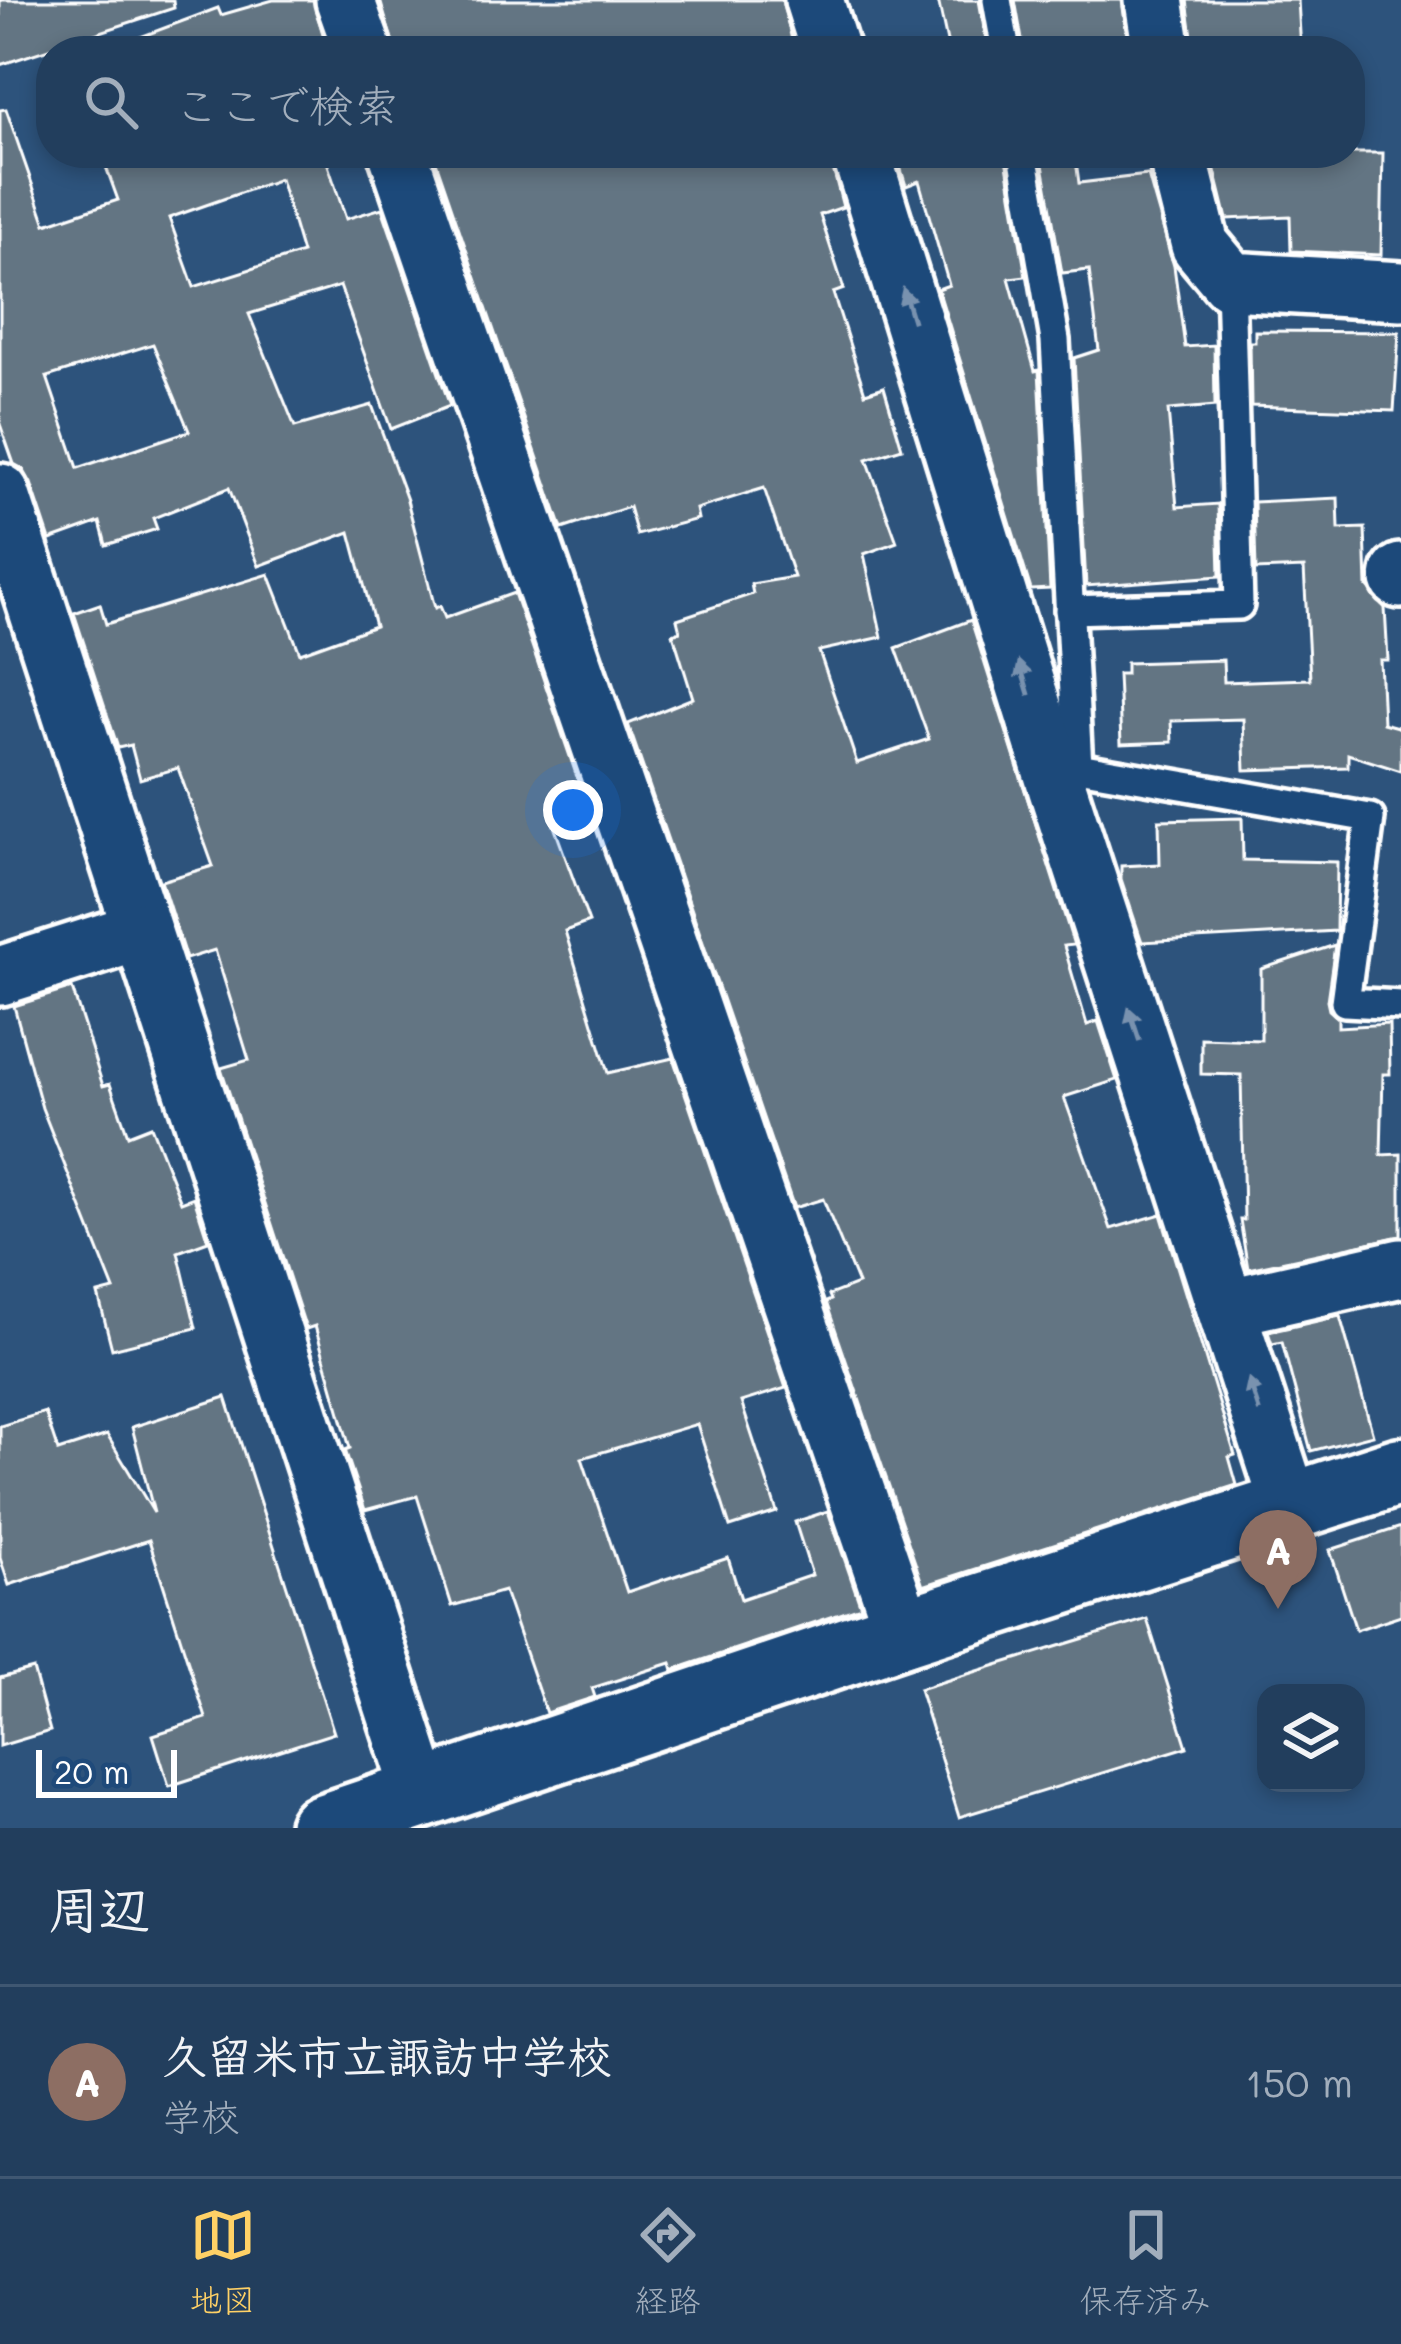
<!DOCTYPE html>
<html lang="ja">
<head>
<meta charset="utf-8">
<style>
	body { margin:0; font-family:Mali,"Klee One",sans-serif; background:#2e4966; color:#f1f3f6 }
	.controls { position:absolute; right:36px; bottom:36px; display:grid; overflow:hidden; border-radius:24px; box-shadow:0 6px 18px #0003 }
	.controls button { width:108px; height:108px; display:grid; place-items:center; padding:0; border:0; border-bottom:3px solid #3f5772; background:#223e5d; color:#f1f3f6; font:60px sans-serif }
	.scale { position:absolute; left:36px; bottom:30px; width:141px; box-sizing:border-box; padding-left:12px; border:6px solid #fff; border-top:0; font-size:33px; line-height:42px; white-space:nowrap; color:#fff; -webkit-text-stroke:9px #1f4a7a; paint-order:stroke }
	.you { position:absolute; left:573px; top:810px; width:42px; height:42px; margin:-30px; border:9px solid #fff; border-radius:50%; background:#1a73e8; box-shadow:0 0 0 18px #1a73e833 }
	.badge { display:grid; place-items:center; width:78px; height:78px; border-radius:50%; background:#ffd166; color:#fff; font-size:39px; font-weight:700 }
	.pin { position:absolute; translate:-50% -99px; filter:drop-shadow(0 3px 6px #0008) }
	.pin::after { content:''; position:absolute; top:63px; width:42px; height:36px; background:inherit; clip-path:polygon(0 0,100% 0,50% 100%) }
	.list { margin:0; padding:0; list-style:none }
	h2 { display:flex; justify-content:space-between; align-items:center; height:156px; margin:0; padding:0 48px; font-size:51px }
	h2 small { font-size:39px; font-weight:400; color:#a2aebc }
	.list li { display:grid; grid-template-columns:78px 1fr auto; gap:36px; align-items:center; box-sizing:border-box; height:192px; padding:0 48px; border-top:3px solid #3f5772 }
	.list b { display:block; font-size:45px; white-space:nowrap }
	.list p { margin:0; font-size:39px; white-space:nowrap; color:#a2aebc }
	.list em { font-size:39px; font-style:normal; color:#a2aebc }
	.icon { flex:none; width:66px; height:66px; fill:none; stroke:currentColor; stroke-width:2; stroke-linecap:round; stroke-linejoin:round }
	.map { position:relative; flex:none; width:1401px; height:1828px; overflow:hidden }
	.search { position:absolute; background:#223e5d; box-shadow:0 6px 18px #0003; left:36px; right:36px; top:36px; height:132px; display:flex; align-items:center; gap:30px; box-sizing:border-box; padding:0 42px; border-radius:48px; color:#a2aebc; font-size:45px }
	.sheet { height:348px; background:#223e5d }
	nav { display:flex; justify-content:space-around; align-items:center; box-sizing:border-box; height:168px; border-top:3px solid #3f5772; background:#223e5d; font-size:33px; color:#a2aebc }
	nav a { display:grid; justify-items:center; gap:6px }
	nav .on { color:#ffd166 }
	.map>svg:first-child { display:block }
</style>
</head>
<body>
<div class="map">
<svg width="1401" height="1828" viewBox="0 0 1401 1828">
	<rect width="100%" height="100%" fill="#2d537c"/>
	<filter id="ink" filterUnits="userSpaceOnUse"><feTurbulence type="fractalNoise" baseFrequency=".00833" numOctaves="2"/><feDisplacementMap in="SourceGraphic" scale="24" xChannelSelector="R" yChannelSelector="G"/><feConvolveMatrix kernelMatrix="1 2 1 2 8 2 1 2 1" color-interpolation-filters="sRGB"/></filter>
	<g filter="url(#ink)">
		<g fill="#637583" stroke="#fff" stroke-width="3" fill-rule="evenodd">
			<polygon points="0,0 173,0 174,8 0,65"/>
			<polygon points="273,0 313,0 328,51 117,51 132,40 218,8 221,15"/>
			<polygon points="380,0 782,0 794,48 395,51"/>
			<polygon points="938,0 979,0 988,51 949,51"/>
			<polygon points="1015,0 1122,0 1129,51 1024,51"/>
			<polygon points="1187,0 1298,0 1301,51 1194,51"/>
			<path d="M 6,109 L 46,224 L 118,200 L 101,153 L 337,153 L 338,158 L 327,162 L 346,219 L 382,208 L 450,406 L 391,429 L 340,286 L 249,314 L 295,427 L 372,405 L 407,500 L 435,608 L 440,606 L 445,618 L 514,593 L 589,812 L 554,826 L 589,922 L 565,931 L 608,1073 L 673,1058 L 786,1388 L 741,1402 L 777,1512 L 730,1527 L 697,1424 L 582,1458 L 627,1592 L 728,1558 L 741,1599 L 812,1575 L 795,1522 L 828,1511 L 861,1607 L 673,1670 L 671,1663 L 592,1688 L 595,1697 L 546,1713 L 504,1591 L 452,1606 L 417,1496 L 365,1510 L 345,1450 L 350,1448 L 315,1326 L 306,1329 L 221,1068 L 249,1060 L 215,950 L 186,959 L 161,881 L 213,866 L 178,768 L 140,779 L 131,745 L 118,748 L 74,613 L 100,604 L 106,624 L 269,574 L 300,653 L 375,626 L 350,532 L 259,566 L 229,488 L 153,518 L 157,529 L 106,545 L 100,522 L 50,540 L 31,483 L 23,469 L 14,464 L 0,424 L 0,110 ZM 280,179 L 302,253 L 194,287 L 169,218 ZM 153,344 L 189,431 L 78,468 L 47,377 Z"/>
			<polygon points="433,153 829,153 843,207 820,215 844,289 833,293 865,393 884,387 902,448 867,459 897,542 864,554 882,637 819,651 857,763 929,739 896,648 971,620 1074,945 1064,946 1087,1025 1098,1021 1117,1080 1064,1097 1111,1229 1161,1214 1235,1455 1229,1457 1237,1485 923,1586 826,1302 831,1300 829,1295 858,1284 823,1199 794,1208 628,724 693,698 673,634 680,631 677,619 753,594 751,584 794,577 764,488 696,509 698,519 637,535 629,507 562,529"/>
			<polygon points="896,153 1005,153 1026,276 1009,278 1035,371 1039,370 1050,589 1031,590 938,289 949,285 919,181 906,186"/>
			<polygon points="1041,153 1075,153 1079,183 1148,175 1174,266 1185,347 1214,345 1215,406 1168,410 1177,507 1218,504 1220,576 1086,586 1074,358 1099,350 1089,270 1062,273"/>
			<polygon points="1216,153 1383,153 1381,255 1291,251 1290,216 1227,219 1212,158"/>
			<polygon points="1255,331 1399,332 1394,411 1251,406 1250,342 1255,342"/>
			<polygon points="1338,498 1339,529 1365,528 1367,586 1385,608 1388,660 1380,660 1383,723 1401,728 1401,771 1348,754 1348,767 1245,770 1243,719 1171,721 1172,742 1121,744 1118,674 1126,674 1126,663 1223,660 1224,682 1310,679 1304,568 1256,570 1254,502"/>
			<polygon points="1242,818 1243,860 1337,862 1336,931 1142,942 1121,879 1121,866 1160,864 1159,820"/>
			<polygon points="1335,945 1327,1001 1329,1010 1338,1018 1338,1027 1389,1024 1390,1074 1383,1074 1381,1155 1401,1154 1401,1236 1248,1269 1240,1220 1244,1220 1241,1075 1201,1074 1201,1038 1261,1040 1261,969"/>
			<polygon points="72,988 103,1086 110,1084 128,1135 151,1126 181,1202 194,1197 208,1241 178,1252 196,1328 112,1349 98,1294 114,1290 42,1108 14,1006"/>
			<polygon points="1340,1316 1373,1435 1311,1451 1282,1342 1272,1344 1268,1332"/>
			<polygon points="226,1397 334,1733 169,1786 153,1735 206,1718 149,1540 9,1585 0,1558 0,1426 45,1412 58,1451 107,1435 154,1513 132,1427"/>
			<polygon points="1401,1527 1401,1615 1356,1630 1330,1550"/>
			<polygon points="1147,1619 1187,1747 959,1817 919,1689"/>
			<polygon points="33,1669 50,1731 0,1746 0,1678"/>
		</g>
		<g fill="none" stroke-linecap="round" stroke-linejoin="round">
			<g stroke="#fff" stroke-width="36">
				<g id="lane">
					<polyline points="997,0 1006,51"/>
					<polyline points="1023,153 1055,340 1078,767 1064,783"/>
					<polyline points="1069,610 1239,605 1230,281"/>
					<polyline points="1078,767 1370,818 1345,1002 1401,1005"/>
				</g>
			</g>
			<g stroke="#fff" stroke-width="66">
				<g id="street">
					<polyline points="345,0 363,51"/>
					<polyline points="814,0 830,51"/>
					<polyline points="1154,0 1162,51"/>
					<polyline points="398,153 904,1632"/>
					<polyline points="861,153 1058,790 1290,1506"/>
					<polyline points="1177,153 1200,245 1230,281 1401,291"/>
					<polyline points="0,493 423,1796"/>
					<polyline points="1400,579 1401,573"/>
					<polyline points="0,976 141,931"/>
					<polyline points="1226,1308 1401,1268"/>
				</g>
			</g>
			<g stroke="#fff" stroke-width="75">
				<polyline id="secondary" points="322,1828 904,1632 1401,1471"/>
			</g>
			<use href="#lane" stroke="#1f4a7a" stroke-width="27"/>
			<use href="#street" stroke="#1f4a7a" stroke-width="57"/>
			<use href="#secondary" stroke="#1f4a7a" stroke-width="66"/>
		</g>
		<defs><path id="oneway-solid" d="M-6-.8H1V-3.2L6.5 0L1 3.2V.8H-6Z" transform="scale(3)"/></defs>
		<g fill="#7992af">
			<use href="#oneway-solid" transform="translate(908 305) rotate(-107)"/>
			<use href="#oneway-solid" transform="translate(1024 678) rotate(-107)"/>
			<use href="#oneway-solid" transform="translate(1134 1024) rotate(-108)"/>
			<use href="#oneway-solid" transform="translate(1254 1395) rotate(-108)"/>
		</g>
	</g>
</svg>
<div class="controls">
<button><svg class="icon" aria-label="layers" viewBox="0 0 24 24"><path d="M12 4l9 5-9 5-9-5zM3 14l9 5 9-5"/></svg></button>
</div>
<div class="scale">20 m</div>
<div class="you"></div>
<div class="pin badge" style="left:1278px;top:1609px;background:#8d6e63">A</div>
<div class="search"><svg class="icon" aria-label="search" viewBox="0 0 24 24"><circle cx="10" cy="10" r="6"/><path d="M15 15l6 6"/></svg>ここで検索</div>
</div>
<section class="sheet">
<h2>周辺<small></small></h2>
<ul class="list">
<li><span class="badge" style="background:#8d6e63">A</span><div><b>久留米市立諏訪中学校</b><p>学校</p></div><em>150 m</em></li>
</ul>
</section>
<nav>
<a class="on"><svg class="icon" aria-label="map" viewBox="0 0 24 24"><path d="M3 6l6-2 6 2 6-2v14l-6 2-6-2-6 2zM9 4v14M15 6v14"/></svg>地図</a>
<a><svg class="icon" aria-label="directions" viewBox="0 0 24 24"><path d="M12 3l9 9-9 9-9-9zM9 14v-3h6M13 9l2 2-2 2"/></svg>経路</a>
<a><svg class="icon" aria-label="saved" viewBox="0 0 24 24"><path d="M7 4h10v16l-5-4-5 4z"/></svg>保存済み</a>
</nav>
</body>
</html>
